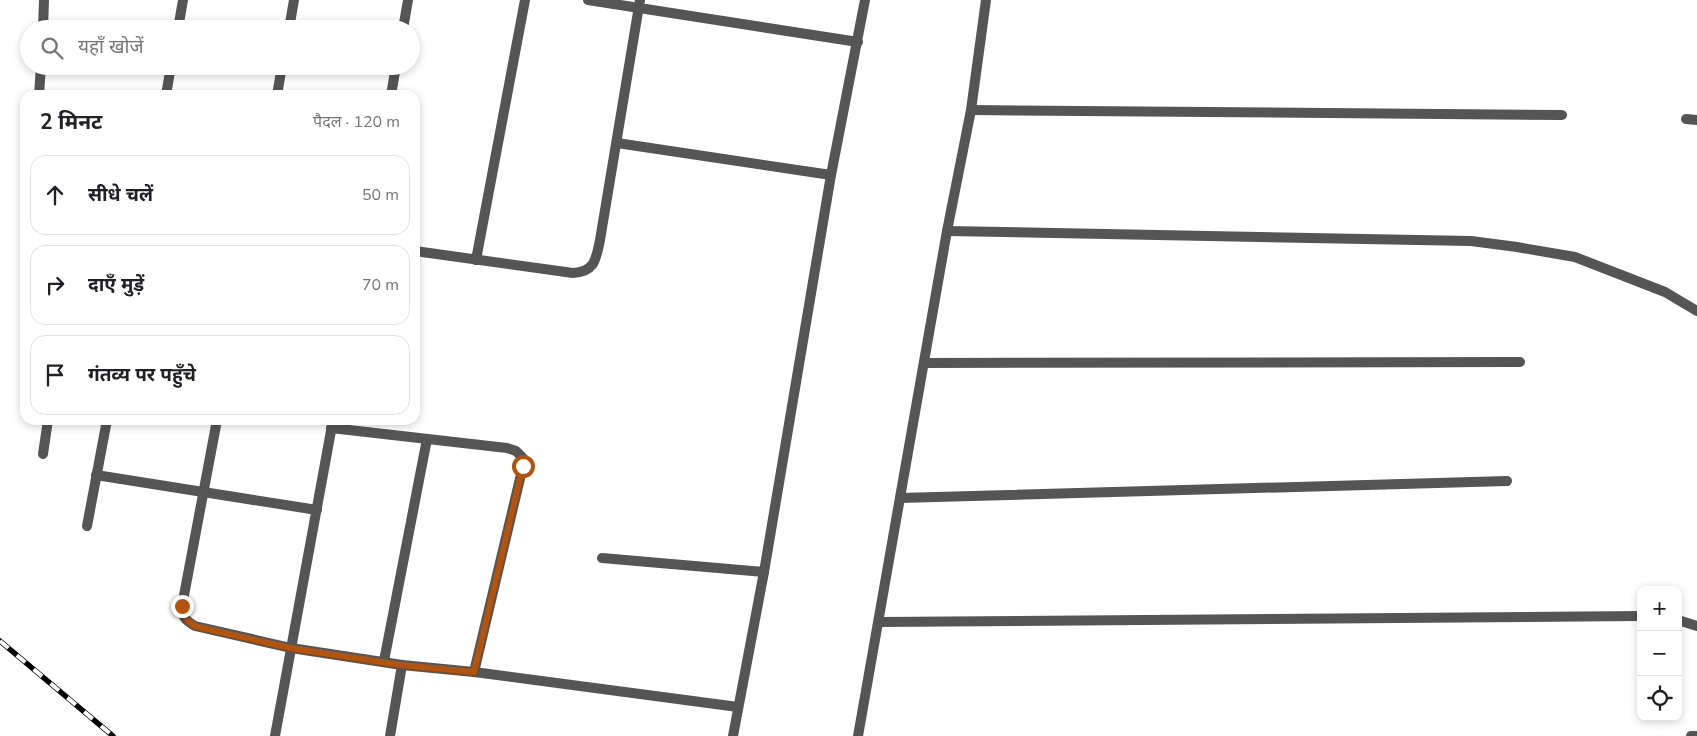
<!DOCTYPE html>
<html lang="hi">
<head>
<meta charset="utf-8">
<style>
	body { margin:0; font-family:"Nunito Sans","Noto Sans Devanagari",sans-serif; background:#f6f6f6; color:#202124 }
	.controls { position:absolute; right:15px; bottom:15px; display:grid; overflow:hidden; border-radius:10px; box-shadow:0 2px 8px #0003 }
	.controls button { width:45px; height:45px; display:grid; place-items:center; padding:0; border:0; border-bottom:1px solid #e0e0e0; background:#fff; color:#202124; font:25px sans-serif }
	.stop { position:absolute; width:15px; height:15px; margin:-11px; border:4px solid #b45309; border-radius:50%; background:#fff }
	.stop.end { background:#b45309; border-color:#fff; box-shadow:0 1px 5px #0008 }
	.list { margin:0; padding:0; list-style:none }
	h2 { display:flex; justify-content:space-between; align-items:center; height:65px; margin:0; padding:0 20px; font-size:21px }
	h2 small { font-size:16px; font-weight:400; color:#757577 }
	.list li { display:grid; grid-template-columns:32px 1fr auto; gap:15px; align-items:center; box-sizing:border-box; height:80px; margin:0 10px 10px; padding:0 10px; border:1px solid #e0e0e0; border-radius:15px }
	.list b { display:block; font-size:19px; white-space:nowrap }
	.list em { font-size:16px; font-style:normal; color:#757577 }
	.icon { flex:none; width:28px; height:28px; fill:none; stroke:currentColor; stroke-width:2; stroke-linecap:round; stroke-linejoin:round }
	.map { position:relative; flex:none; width:1697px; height:736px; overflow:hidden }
	.search { position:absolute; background:#fff; box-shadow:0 2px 8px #0003; left:20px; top:20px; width:400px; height:55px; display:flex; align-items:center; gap:12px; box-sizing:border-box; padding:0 18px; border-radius:28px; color:#757577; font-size:19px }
	.panel { position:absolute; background:#fff; box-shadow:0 2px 8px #0003; left:20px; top:90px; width:400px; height:335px; border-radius:15px }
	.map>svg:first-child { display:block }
</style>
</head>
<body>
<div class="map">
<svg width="1697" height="736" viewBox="0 0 1697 736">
	<rect width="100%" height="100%" fill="#fff"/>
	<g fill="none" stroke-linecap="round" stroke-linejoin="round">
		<g stroke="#555" stroke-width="10">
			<polyline points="588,0 858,42"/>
			<polyline points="43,29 44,0"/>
			<polyline points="178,29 183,0"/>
			<polyline points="289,29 294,0"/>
			<polyline points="403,29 408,0"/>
			<polyline points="39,95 41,66"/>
			<polyline points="166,95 171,66"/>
			<polyline points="277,95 282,66"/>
			<polyline points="391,95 396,66"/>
			<polyline points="971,110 1562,115"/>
			<polyline points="1686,119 1697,120"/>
			<polyline points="617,143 831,175"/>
			<polyline points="947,231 1471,241 1517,247 1575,257 1665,292 1697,311"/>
			<path d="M 415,251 L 573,273 C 595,272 596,259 600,240 L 640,0"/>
			<polyline points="476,260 525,0"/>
			<polyline points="924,363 1520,362"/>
			<path d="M 217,420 L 182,606 C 182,617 185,620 195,626 L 291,648 L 402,665 L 474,672 L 738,707"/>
			<polyline points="331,428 507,448 516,451 523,458 523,466 474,672"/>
			<polyline points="43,454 48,420"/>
			<polyline points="96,475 317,510"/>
			<polyline points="900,498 1507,481"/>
			<polyline points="87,526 107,420"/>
			<polyline points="602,558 764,572"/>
			<polyline points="1678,620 1697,626"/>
			<polyline points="879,622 1641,616"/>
			<polyline points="384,661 427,439"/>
			<polyline points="275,736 333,420"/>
			<polyline points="390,736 402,665"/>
			<polyline points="733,736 764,572 831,175 865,0"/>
			<polyline points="858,736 947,231 971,110 986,0"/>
			<polyline points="1691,736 1697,736"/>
		</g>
		<g stroke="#000" stroke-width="5.5">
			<polyline id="rail" points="0,641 113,736"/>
		</g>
		<use href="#rail" stroke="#fff" stroke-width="4" stroke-dasharray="11" stroke-linecap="butt"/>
	</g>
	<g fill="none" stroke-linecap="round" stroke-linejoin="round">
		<path stroke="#b45309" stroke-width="6" d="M 182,606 C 183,616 186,620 195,626 L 291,648 L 402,665 L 474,672 L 523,466"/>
	</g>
</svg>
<div class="controls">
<button>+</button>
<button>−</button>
<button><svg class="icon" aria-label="locate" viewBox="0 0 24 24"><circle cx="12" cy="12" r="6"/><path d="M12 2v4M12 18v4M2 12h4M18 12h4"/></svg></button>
</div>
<div class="stop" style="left:523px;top:466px"></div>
<div class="stop end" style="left:182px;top:606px"></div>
<div class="search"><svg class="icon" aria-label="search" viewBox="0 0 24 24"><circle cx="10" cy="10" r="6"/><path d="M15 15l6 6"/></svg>यहाँ खोजें</div>
<section class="panel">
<h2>2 मिनट<small>पैदल · 120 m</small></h2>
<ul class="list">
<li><svg class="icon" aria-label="ahead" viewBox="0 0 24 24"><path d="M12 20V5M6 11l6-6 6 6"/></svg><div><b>सीधे चलें</b></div><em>50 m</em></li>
<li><svg class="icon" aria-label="right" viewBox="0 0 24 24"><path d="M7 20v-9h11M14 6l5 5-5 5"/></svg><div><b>दाएँ मुड़ें</b></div><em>70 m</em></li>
<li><svg class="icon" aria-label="arrive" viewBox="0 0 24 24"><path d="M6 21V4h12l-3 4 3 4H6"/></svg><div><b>गंतव्य पर पहुँचे</b></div></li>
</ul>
</section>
</div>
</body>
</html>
